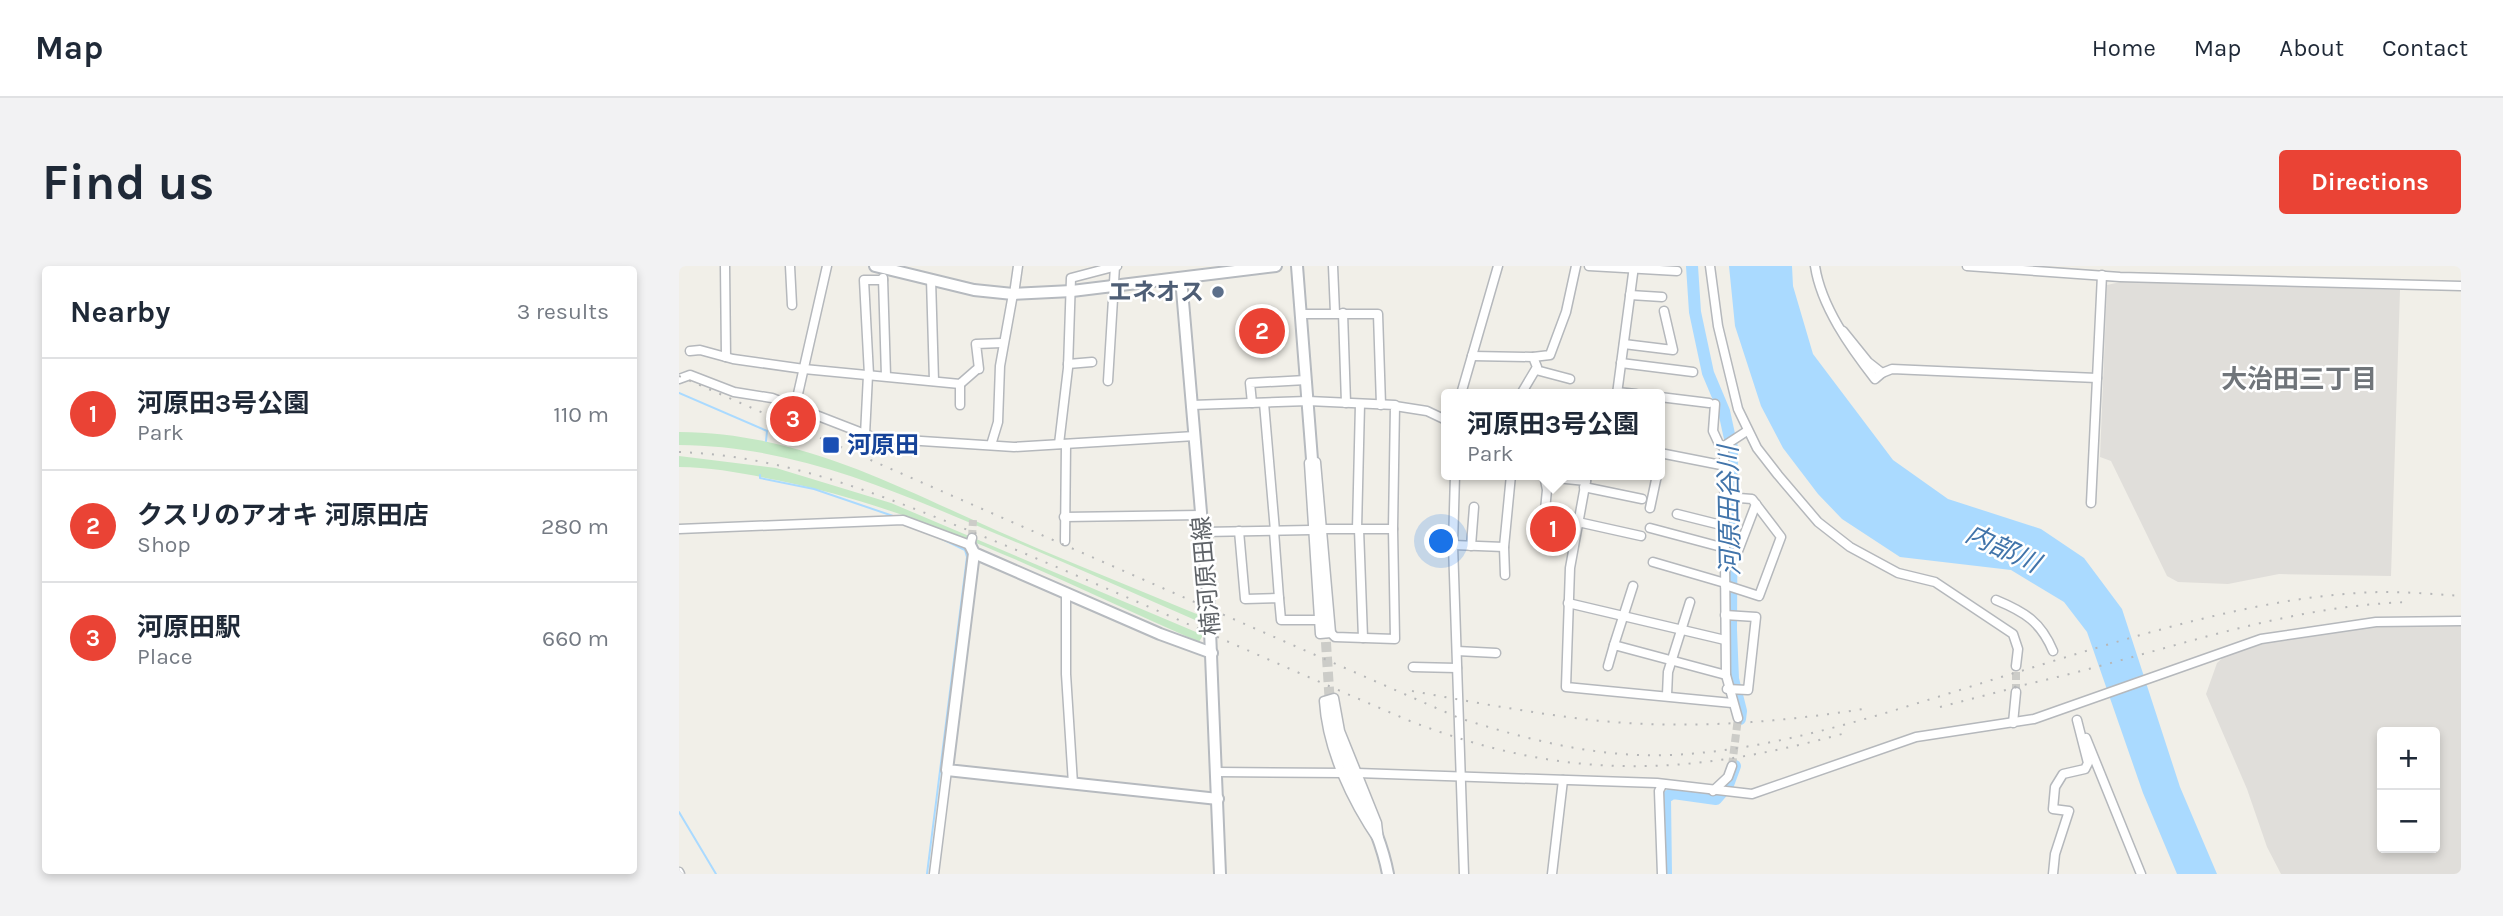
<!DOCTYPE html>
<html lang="en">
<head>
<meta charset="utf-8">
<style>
	body { margin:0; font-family:Karla,"Noto Sans JP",sans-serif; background:#f2f2f3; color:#1f2937 }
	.controls { position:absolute; right:21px; bottom:21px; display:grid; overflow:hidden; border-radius:7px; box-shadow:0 4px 10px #0003 }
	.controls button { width:63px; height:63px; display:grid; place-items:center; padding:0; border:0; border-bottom:2px solid #e0e1e3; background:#fff; color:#1f2937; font:35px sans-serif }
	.you { position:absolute; left:763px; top:276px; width:24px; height:24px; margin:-18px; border:5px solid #fff; border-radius:50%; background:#1a73e8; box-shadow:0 0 0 10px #1a73e833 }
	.badge { display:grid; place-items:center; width:46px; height:46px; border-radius:50%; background:#ea4335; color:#fff; font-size:23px; font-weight:700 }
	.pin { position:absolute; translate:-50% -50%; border:4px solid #fff; box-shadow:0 2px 7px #0006 }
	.popup { position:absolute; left:762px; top:123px; width:224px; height:91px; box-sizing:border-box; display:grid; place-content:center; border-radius:7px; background:#fff; filter:drop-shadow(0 2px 5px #0005); font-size:23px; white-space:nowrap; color:#747a83 }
	.popup b { font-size:26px; color:#1f2937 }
	.popup::after { content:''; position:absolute; left:50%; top:100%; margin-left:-14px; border:14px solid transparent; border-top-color:#fff }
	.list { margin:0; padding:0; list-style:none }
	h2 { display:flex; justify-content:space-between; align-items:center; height:91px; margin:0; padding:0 28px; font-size:30px }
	h2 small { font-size:23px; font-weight:400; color:#747a83 }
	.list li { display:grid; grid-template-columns:46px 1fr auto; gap:21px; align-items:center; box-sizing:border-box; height:112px; padding:0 28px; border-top:2px solid #e0e1e3 }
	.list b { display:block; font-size:26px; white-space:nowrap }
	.list p { margin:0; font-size:23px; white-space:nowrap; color:#747a83 }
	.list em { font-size:23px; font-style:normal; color:#747a83 }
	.map { position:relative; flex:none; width:1782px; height:608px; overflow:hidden; border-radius:7px }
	header { display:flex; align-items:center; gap:42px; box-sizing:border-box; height:98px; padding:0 35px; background:#fff; border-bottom:2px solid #e0e1e3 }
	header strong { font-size:33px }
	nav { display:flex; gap:38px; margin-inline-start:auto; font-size:24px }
	.intro { display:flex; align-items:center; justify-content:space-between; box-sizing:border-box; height:168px; padding:0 42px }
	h1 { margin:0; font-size:49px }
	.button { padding:18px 32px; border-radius:7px; background:#ea4335; color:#fff; font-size:24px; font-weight:700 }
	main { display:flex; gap:42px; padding:0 42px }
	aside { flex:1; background:#fff; border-radius:7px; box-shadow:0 4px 10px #0003 }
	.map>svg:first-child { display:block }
</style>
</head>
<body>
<header>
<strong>Map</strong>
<nav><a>Home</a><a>Map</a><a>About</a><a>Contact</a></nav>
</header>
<div class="intro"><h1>Find us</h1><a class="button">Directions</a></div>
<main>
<aside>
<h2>Nearby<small>3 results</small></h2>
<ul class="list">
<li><span class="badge">1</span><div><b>河原田3号公園</b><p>Park</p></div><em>110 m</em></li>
<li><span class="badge">2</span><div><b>クスリのアオキ 河原田店</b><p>Shop</p></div><em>280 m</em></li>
<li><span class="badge">3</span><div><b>河原田駅</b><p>Place</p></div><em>660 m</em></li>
</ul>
</aside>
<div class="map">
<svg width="1782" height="608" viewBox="0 0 1782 608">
	<rect width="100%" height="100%" fill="#f1efe8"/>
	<g fill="#e0deda" fill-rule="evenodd">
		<polygon points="1446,15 1721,24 1712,310 1600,308 1549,318 1499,316 1488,310 1432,195 1421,191 1428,19"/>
		<path d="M 1702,360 L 1782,360 L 1782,608 L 1602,608 L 1588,581 L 1568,523 L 1527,428 L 1538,397 L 1547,389 L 1576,378 L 1612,370 ZM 1703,466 L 1756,466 L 1756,582 L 1703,582 Z"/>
	</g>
	<g fill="#c5e8c5">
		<path d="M 0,166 C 114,167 201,212 301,257 C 372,289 451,320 525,351 L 523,357 C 447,324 371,290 294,258 C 197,217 108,180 0,179 Z"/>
		<path d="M 0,190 L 97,202 L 212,237 L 524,369 L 520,376 C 381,315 247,244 97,214 C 68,208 33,201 0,201 Z"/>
	</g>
	<polygon fill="#aadaff" points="1050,0 1113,0 1114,20 1134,88 1214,194 1269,233 1362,263 1405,292 1443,343 1501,521 1538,608 1498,608 1464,527 1408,366 1385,336 1332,304 1221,291 1163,253 1139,228 1104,182 1082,140 1056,60"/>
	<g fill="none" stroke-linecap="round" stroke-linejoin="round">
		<g stroke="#aadaff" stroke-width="2">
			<polyline points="0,127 88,165 87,175"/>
			<polyline points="81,209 81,212 135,223 217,251"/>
			<polyline points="0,546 37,608"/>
			<polyline points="248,608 288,291 286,284 259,271"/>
		</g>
		<g stroke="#aadaff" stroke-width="12">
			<polyline points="1013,0 1016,46 1029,107 1045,145 1053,182 1052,364 1054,413 1062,445 1061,453"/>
			<polyline points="987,608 986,532 994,527 1037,533 1049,519 1056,500"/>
		</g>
		<g stroke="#ccccc8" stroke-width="8" stroke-dasharray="8 4" stroke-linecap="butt">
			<polyline points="293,272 294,254"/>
			<polyline points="1337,426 1337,400"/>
			<polyline points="1053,500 1059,452"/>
		</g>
		<polyline stroke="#ccccc8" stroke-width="10" stroke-dasharray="10 5" stroke-linecap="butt" points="646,361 651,439"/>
		<g stroke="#b5b8bc" stroke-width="11">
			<g id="street">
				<polyline points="46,0 47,91"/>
				<polyline points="111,0 113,39"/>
				<polyline points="654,0 656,47"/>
				<polyline points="910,0 998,5"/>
				<polyline points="1031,0 1039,60 1059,143 1078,182 1099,209 1139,256 1171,281 1219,307 1256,316 1334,368 1339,383 1337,400"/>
				<path d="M 1136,0 C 1142,40 1171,81 1196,113 L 1203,107"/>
				<polyline points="1288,0 1441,11 1782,20"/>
				<polyline points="204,12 207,110"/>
				<polyline points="252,13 255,115"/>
				<polyline points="335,28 339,0"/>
				<polyline points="951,29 983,31"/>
				<polyline points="664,47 667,137"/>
				<polyline points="622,48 699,48 702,139"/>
				<polyline points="1164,65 1189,96 1203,107 1213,103 1418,112"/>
				<polyline points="945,78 994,84 985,45"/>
				<polyline points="11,85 21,84 54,93 125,103 281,118 297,104"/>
				<polyline points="793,90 854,91 858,101 842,128"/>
				<polyline points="854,91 871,89 887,46 897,0"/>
				<polyline points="942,97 1014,106"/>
				<polyline points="389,98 413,96"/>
				<polyline points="300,103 297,78 323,77"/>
				<polyline points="857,104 891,113"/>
				<polyline points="190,109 185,14 204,14"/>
				<polyline points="0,113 11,109 55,126 93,132 196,172 335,181 516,170"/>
				<polyline points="429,115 436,0"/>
				<polyline points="938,126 957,128"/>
				<polyline points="782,128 819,0"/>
				<polyline points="938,128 955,0"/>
				<polyline points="981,131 1030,137"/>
				<polyline points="573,137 571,117 627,114"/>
				<polyline points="585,137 596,265"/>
				<polyline points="1036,138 1034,165 1040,178 1045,180"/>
				<polyline points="281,139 281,118"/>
				<polyline points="513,139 629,135 716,139 714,263 716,373 656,371 652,367 641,368 630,197"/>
				<polyline points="716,140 748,145 767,154"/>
				<polyline points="116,141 148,0"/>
				<polyline points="186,169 189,109"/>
				<polyline points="380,178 389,102 392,12 438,0"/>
				<polyline points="312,179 319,156 321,100 334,28"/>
				<polyline points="981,187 1047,200"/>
				<polyline points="637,196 652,367"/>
				<polyline points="776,209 774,279 785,608"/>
				<polyline points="908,209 891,302 887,421 1053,437"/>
				<polyline points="867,211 907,215"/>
				<polyline points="905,221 963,233"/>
				<polyline points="1412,237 1423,9"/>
				<polyline points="971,242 978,209"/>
				<polyline points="998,248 1046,260"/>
				<polyline points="385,251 522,249"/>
				<polyline points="899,256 962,270"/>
				<polyline points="971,262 1046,282"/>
				<polyline points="0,263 224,254 291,279 293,272"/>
				<polyline points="644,263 714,263"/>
				<polyline points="678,263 681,138"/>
				<polyline points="680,263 684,372"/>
				<polyline points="864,264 868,224 865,209"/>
				<polyline points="560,265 566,333 600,332 602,354 639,354"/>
				<polyline points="595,265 600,332"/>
				<polyline points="524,266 632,264"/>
				<polyline points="386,275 387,178"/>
				<polyline points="774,279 825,281"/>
				<polyline points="792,280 795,241"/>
				<polyline points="1059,285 1077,238"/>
				<polyline points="974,296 1046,317"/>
				<polyline points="826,309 825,281 832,209"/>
				<polyline points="1046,319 1080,330 1102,271 1073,233 1047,231"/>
				<polyline points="387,327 387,408 394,518"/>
				<path d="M 1317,334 C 1346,346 1362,356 1374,385"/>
				<polyline points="889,337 1046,374"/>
				<polyline points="1046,349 1077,351 1069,424 1048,423"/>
				<polyline points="935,379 954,320"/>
				<polyline points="778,385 817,387"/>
				<polyline points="929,400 935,379 1047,409"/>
				<polyline points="734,401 778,402"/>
				<polyline points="988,429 989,406 1011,336"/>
				<path d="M 655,432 L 661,465 L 698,557 L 700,575 C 673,536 648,484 645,435 Z"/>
				<polyline points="1059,452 1047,409 1045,180 1068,165"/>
				<polyline points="1334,457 1337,426"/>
				<polyline points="1407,472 1462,608"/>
				<polyline points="538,506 665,507"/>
				<polyline points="678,507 978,517 1073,528 1237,471 1355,453 1582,373 1697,356 1782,355"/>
				<polyline points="1034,525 1049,511 1053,500"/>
				<polyline points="0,606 1,608"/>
				<polyline points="255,608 268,504"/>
				<polyline points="873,608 884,514"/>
				<polyline points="983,608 980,525 983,519"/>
				<polyline points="1374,608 1376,588 1390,545 1374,543 1376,521 1384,508 1406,503 1409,497 1398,454"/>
			</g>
		</g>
		<g stroke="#b6babf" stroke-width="14">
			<g id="secondary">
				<polyline points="196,0 295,24 334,28 393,25 597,0"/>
				<polyline points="618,0 646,361"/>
				<polyline points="502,12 530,340 541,608"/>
				<polyline points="291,279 295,287 481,368 533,387"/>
				<polyline points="295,287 268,504 539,533"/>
				<path d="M 651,439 C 659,499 698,549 709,608"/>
			</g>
		</g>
		<use href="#street" stroke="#fff" stroke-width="8"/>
		<use href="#secondary" stroke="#fff" stroke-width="10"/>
		<g stroke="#b6b7b8" stroke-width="2" stroke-dasharray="2 9" stroke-linecap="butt">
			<path d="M 0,110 L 780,452 C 850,474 918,492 993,489 C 1112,483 1229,439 1342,405 C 1452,371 1587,328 1703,326 C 1729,326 1756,328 1782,330"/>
			<path d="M 0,186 C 115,190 219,236 323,278 C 460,335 595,397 731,455 C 886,515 1005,511 1163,468"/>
			<path d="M 1335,421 C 1468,393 1594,340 1731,336"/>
			<path d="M 733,425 C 782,434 831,443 881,450 C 981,465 1084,459 1184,443"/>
			<polyline points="1261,441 1342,420"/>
		</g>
	</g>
	<circle fill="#5c6f8a" stroke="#fff" stroke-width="2.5" cx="539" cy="26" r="7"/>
	<rect fill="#1a4fb4" stroke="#fff" stroke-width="2.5" x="143" y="170" width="18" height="18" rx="3.5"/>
	<g text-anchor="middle" stroke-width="5" stroke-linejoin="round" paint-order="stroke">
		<g font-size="24" font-weight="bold" fill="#4e5e75" stroke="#fff" text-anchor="end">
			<text x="525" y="34">エネオス</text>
		</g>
		<g font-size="24" font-weight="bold" fill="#164399" stroke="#fff" text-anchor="start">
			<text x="168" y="187">河原田</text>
		</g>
		<g font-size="24" fill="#5f6368" stroke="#fff">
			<text transform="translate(527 310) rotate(-95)" y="8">楠河原田線</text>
		</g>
		<g font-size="26" font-weight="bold" fill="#70757a" stroke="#fff">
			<text x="1620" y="122">大治田三丁目</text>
		</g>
		<g font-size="26" font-style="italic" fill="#4174aa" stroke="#fff">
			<text transform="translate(1050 245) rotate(-91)" y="9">河原田谷川</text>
			<text transform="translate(1324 282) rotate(25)" y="9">内部川</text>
		</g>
	</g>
</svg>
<div class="controls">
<button>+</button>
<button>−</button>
</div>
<div class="you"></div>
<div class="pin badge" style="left:874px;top:263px">1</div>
<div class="popup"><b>河原田3号公園</b>Park</div>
<div class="pin badge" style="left:583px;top:65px">2</div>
<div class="pin badge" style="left:114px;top:153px">3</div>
</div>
</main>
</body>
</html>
